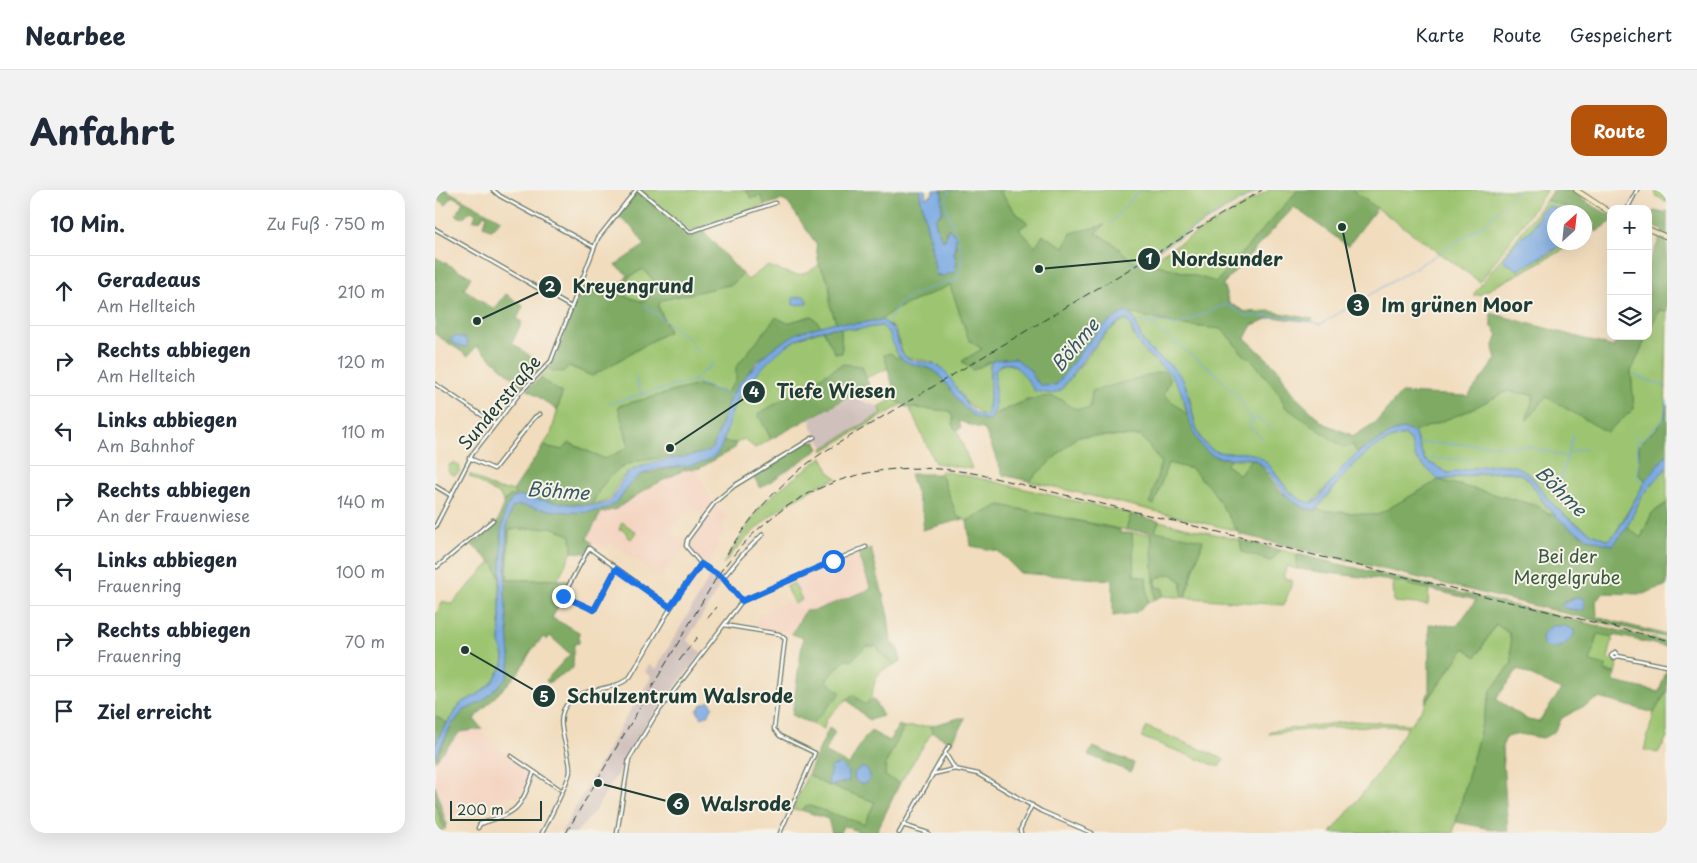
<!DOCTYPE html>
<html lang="de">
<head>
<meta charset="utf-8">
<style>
	body { margin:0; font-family:"Playpen Sans",sans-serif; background:#f2f2f3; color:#1f2937 }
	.controls { position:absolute; right:15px; top:15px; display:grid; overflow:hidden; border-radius:10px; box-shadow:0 5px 20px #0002 }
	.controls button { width:45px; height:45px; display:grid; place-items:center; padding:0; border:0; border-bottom:1px solid #e0e1e3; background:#fff; color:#1f2937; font:25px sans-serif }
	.compass { position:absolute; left:1112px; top:15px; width:45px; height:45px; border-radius:50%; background:#fff; box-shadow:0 5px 20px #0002; rotate:27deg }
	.scale { position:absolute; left:15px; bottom:12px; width:92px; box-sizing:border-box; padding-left:5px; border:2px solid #1f3d34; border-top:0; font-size:14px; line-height:18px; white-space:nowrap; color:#1f3d34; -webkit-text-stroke:4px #f7f3e8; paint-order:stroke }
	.stop { position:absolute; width:15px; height:15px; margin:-11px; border:4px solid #1a73e8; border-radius:50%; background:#fff }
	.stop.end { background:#1a73e8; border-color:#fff; box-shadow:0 1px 5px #0008 }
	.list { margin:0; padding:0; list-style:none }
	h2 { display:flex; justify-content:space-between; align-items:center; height:65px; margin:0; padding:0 20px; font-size:21px }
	h2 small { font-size:16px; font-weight:400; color:#747a83 }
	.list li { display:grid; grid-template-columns:32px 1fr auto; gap:15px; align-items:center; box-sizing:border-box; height:70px; padding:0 20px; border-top:1px solid #e0e1e3 }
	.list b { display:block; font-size:19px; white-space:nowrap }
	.list p { margin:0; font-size:16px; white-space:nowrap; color:#747a83 }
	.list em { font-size:16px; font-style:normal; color:#747a83 }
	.icon { flex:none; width:28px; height:28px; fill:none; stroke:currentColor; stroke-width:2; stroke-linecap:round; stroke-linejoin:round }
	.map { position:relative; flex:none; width:1232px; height:643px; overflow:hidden; border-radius:15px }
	header { display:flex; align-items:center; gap:30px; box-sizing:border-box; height:70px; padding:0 25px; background:#fff; border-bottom:1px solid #e0e1e3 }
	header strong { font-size:24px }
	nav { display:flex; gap:28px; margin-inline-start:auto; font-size:18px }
	.intro { display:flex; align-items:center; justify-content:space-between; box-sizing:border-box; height:120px; padding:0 30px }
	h1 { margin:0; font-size:35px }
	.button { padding:12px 22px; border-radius:15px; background:#b45309; color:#fff; font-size:18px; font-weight:700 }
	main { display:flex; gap:30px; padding:0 30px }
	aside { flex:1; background:#fff; border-radius:15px; box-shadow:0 5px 20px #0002 }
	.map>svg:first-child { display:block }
</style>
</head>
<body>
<header>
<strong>Nearbee</strong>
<nav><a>Karte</a><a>Route</a><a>Gespeichert</a></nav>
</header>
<div class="intro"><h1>Anfahrt</h1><a class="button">Route</a></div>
<main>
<aside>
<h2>10 Min.<small>Zu Fuß · 750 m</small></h2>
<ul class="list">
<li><svg class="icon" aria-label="ahead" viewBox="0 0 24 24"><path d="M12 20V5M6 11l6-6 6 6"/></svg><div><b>Geradeaus</b><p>Am Hellteich</p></div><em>210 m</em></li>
<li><svg class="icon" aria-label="right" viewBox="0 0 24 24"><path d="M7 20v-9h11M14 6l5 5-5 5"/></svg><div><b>Rechts abbiegen</b><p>Am Hellteich</p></div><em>120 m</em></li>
<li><svg class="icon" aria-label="left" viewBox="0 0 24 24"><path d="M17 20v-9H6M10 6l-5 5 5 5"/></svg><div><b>Links abbiegen</b><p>Am Bahnhof</p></div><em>110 m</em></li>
<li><svg class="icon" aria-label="right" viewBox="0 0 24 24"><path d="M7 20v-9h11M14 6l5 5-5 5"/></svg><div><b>Rechts abbiegen</b><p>An der Frauenwiese</p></div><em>140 m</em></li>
<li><svg class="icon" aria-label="left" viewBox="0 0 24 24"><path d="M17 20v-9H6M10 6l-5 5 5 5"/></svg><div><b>Links abbiegen</b><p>Frauenring</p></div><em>100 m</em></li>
<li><svg class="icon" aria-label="right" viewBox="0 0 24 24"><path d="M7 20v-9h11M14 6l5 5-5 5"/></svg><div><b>Rechts abbiegen</b><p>Frauenring</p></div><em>70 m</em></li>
<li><svg class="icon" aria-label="arrive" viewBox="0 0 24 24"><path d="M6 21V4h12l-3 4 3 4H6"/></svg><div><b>Ziel erreicht</b></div></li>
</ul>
</aside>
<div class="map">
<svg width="1232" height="643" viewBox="0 0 1232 643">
	<rect width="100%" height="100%" fill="#f7f3e8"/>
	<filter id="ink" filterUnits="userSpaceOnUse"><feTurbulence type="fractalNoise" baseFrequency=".02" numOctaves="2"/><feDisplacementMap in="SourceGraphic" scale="10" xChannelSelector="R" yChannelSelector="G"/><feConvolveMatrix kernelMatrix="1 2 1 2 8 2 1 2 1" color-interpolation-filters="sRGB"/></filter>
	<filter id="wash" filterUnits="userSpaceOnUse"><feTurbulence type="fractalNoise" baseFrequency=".0096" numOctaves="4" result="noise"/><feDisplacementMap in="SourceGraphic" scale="20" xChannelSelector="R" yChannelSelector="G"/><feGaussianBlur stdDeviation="1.12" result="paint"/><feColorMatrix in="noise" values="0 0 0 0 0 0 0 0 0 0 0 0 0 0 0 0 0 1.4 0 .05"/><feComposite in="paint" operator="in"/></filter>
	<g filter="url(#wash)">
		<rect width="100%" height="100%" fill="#f1dcbd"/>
		<g fill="#f4d3c0">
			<polygon points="265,278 262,281 279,316 294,325 287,337 291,340 282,353 284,355 273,376 265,370 253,352 271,327 256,316 235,340 251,355 225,387 174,352 170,357 159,351 157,353 152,348 166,323 181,319 213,298 249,280"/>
			<polygon points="423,363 436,399 381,420 370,421 357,444 321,438 323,424 356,410 349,394"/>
			<polygon points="47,539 61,557 98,583 82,608 77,605 9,629 0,596 0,571 25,542"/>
		</g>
		<g fill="#d0c0bc">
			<polygon points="416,207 444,217 448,222 389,258 376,236 375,229"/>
			<polygon points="277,383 286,389 280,405 252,450 267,463 218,525 160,621 141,643 126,643 190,529 217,487 210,482 214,475 221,479"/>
		</g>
		<g fill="#9dc571" stroke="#5e8152">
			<polygon points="206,0 311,0 316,8 326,6 330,15 255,41"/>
			<polygon points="564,0 824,0 702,72 698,72 680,55 661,43 669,35 629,58 600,56 583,39 593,33 580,22"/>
			<polygon points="834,0 863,0 781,92 713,72"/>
			<polygon points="917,0 1112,0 1045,92"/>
			<polygon points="1220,0 1232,0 1232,12 1221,6"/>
			<path d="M 1111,10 L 1124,13 L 1141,22 L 1125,20 L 1101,30 L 1097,39 L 1083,50 L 1069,68 C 1080,68 1095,71 1106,68 C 1121,64 1120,53 1141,53 L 1044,105 L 1038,105 Z"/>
			<path d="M 384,75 C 400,98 392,108 401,132 L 386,136 L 377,126 L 352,133 L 291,203 L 263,195 L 183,216 L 194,257 L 170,269 L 135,253 L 128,260 L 108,256 L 116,244 L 127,204 L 105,188 L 114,178 L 117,181 L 133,176 L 157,186 L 234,141 L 223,115 L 227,110 L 298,94 L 307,84 L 313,90 L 332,76 C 359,83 359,92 384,75 Z"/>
			<polygon points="208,79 224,96 208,112 181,102 196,86"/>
			<polygon points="515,95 534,150 547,159 527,172 538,180 559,170 555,175 555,204 552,224 548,226 530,211 512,185 497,172 471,167 467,162 460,139 446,130 457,121"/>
			<polygon points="1224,120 1232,121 1230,228 1221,241 1204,255 1204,285 1211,290 1178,347 1173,350 1156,343 1135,329 1116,313 1098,288 1090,281 1028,281 1014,283 1001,278 990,270 979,242 1033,221 1072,201 1099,205 1092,230 1111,207 1199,219 1196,181"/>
			<path d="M 695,123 L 746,135 L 787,139 L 809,165 L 817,170 L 845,205 L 850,217 L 918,255 L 922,263 L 876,314 C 850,307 845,282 826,268 C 811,257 788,271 774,258 C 755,240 760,212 748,191 C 738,172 722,169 710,154 C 703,145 703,132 695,123 Z"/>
			<path d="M 688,130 L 694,132 L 698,145 L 723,174 L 738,184 L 747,204 L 752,225 L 729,205 L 735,189 L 656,218 L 638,220 L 619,207 L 594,209 L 558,225 L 560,180 C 572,166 588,180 594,193 L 626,200 L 671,143 Z"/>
			<polygon points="447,136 455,142 464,165 461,168 449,165 454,178 431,188 427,176 324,224 336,249 320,258 309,249 301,253 288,252 299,215 307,201 340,162 367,147 388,140 400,163 407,163 406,138 422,139"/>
			<polygon points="460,208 466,215 388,261 387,259 447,223 444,217"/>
			<polygon points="474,217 515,221 518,228 518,237 522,240 537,279 500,273"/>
			<path d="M 970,245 L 976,252 L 981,269 L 1004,290 C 1023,289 1074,276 1089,286 C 1101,294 1108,312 1118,323 L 1116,325 L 1103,316 L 1004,290 L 942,325 L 881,320 C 904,291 931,252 970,245 Z"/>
			<polygon points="643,246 706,246 726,272 719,314 733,273 757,279 778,301 803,341 594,291"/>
			<path d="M 237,267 L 238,270 C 223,272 205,273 192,283 C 174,297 186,313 157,314 C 176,274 195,270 237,267 Z"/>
			<path d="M 387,267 L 395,283 L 402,288 C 349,310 326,331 288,374 L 326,316 L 342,301 Z"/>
			<polygon points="795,269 816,269 805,285 791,275"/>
			<circle cx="19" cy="279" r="6"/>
			<polygon points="1232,277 1232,313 1217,323 1205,349 1192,337 1207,306"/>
			<polygon points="505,281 539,287 696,324 691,340 565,315 532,331 522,326"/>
			<polygon points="35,284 61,299 76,300 81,305 74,306 68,312 66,306 34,286"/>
			<polygon points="724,331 805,350 807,362 835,371 846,360 862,364 862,379 852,376 848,387 858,391 849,415 728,406 728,398 721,397 721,388 736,384 747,392 747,406 750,407 768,351 720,341"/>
			<polygon points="187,332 201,342 196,349 192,346 193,344 186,339 184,340"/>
			<polygon points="117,337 136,346 137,362 123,389 72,390 74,340"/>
			<polygon points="697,343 716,344 720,409 713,413 711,388 699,385"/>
			<polygon points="56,372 60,376 65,389 65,453 69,467 68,475 56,494 42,505 26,513 12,533 0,526 0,426 8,411 17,414"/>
			<polygon points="958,391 994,399 993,415 959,412"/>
			<polygon points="359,393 367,410 359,414 351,397"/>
			<path d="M 1061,434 L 1075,444 L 1077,473 L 1056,500 L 1018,643 L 896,643 L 940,588 L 973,537 C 926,534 881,539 834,544 L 835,541 L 918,531 L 976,534 L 1030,458 L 1041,467 Z"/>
			<polygon points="1163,444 1178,447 1173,469 1183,472 1180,483 1170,481 1171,476 1155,472"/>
			<path d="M 431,456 L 442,456 L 446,464 L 459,475 C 430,485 446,499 430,515 L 413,508 L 391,529 L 389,539 L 377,534 L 391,490 L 411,469 L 416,471 Z"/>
			<polygon points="1232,501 1232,547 1223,563 1209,560 1219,523"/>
			<polygon points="495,536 497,542 465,593 450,587 451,573 469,537"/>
			<polygon points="712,537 789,569 784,577 706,547"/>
			<polygon points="373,584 387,593 440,612 429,635 372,615 366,620 357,620"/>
			<polygon points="0,611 8,640 0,641"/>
		</g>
		<g fill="#7eaa63" stroke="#4e744c" fill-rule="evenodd">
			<polygon points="6,0 11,0 66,30 57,40 48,36 52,26 49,24 45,30 38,31 41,24 36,21 27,28 21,25 28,12 17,6 11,15 0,8"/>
			<polygon points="311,0 484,0 502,86 514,84 521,55 511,41 510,50 505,48 500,33 501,27 506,24 507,0 564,0 580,22 593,33 584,39 600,56 608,45 629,57 636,43 670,35 661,43 680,55 698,72 713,72 781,92 863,0 917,0 942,18 913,56 859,17 788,94 794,113 811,122 835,121 878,129 876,132 838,127 817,135 810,148 845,181 850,192 864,210 888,233 919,246 941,232 966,203 1033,206 1061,169 1058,158 1063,145 1056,135 1056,123 1179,157 1180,146 1212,146 1196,181 1199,219 1172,242 1111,207 1091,231 1099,205 1072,201 1033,221 979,242 968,239 951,246 922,263 918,255 908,257 850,217 845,205 817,170 809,165 787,139 746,135 690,122 621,195 607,196 580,168 559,170 538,180 527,171 547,159 534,150 515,95 457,121 446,130 419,134 401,132 395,115 395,93 384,75 381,57 382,55 353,13 347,10 330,15 326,6 316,8"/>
			<path d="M 1118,0 L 1137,0 L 1148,10 L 1176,26 L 1176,32 L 1161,42 L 1159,32 L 1150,27 L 1150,22 C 1136,22 1124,13 1111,10 Z"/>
			<path d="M 203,1 L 254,44 L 268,41 L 307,84 L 298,94 L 227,110 L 223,116 L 234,141 L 157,186 L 134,176 L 128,182 L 117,181 L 114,178 L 123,163 L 147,95 L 175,106 L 193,85 L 180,75 L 210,55 L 198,38 L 182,26 ZM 208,79 L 224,96 L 208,112 L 182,103 L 195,86 Z"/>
			<polygon points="1232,20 1232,121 1224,120 1213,143 1213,75 1228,41 1214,34 1219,21 1229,23"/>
			<polygon points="0,67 36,87 29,99 59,120 71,104 88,116 82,129 87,132 77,153 108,175 87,196 42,156 33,166 0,144"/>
			<path d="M 377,126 L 386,136 C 316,157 301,194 278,258 L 272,262 L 238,270 L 237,267 C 195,270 176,274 157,314 L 130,314 L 84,306 L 77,309 L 66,342 L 67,361 L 65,389 L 60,376 L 37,355 C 44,349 54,343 60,336 C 69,325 63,308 81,305 L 78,301 L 108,256 L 128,260 L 134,253 L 170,269 L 194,257 L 183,216 L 263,195 L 291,203 L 301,190 L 301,177 L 341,127 L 352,133 Z"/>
			<polygon points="398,138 406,138 407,163 400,163 388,140"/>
			<path d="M 456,163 L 461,168 L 464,165 C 475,177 491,173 502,183 C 520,200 527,228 555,230 L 558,225 C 575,219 601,203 619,207 C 638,212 628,221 655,218 L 657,201 L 729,181 L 735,189 L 729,205 C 736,211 745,217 751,224 C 766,242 762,268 795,269 L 791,275 L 805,285 L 816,269 L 824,273 L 846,302 L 869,319 L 942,325 L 1004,290 L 1103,316 L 1115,325 L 1118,323 L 1150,348 L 1178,355 L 1192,337 L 1206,348 L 1217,323 L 1232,313 L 1232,395 L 1208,404 L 1168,403 L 1161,411 L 1162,427 L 1232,445 L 1232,448 L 804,344 L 778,301 L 757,279 L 733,273 L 719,315 L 715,313 L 726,272 L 706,246 L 643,246 L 594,291 L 568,285 L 550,240 L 524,231 L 526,238 L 522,240 L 518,237 L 518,228 L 515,221 L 471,217 L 462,211 L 449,165 ZM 1143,407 L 1148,414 L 1147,421 L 1129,418 L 1129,412 Z"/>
			<polygon points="408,174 427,176 434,196 336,249 323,224"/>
			<polygon points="105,188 127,203 122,220 92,199"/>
			<path d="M 1232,214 L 1232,264 L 1211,290 L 1204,285 L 1204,255 C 1219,236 1228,242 1232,214 Z"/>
			<polygon points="376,250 378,253 380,251 384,259 326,298 317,285"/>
			<path d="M 288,252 L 301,253 L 300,258 L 265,278 L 249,280 L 213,298 L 181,319 L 166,323 L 152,348 L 157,353 L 151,363 L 137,362 L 136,346 L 117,337 L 74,340 L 72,390 L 137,390 L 117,428 L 144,442 L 144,453 L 139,454 L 138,478 L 113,493 L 111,490 L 135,464 L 115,446 L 112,450 L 108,447 L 96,461 L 83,483 L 39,529 L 47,539 L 25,542 L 0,571 L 16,536 L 28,521 L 48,511 L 75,466 L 70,404 L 72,334 L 77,318 L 84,315 C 116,320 153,330 182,310 C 188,307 195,293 201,286 L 267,271 L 282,264 Z"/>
			<polygon points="475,284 506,284 522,326 529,329 487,340 489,328"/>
			<polygon points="565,315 685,340 685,343 697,343 699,385 711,388 713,413 700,423 678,426 678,390 585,383 563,361 536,356 532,331"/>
			<polygon points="696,324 724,331 720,341 768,350 750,407 747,406 747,392 736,384 721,388 721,397 728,398 728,406 720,409 716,342 691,340"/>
			<polygon points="805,350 846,360 836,371 807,362"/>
			<polygon points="436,358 453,425 456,453 463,458 466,471 459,475 446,464 442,456 431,456 416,471 411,469 391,490 406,503 377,534 357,525 368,448 357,444 370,421 381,420 436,399 423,363"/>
			<path d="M 862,364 L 1232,452 L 1232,457 L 1179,445 L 1178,447 L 1163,444 L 1155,472 L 1171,476 L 1170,482 L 1180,484 L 1179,492 L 1224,502 L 1232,479 L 1232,501 L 1219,523 L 1164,508 L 1127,528 L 1119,542 L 1108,548 L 1085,544 L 1071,547 L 1067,557 L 1073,642 L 1021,632 L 1056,500 L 1077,473 L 1075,444 L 1061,434 L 1041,467 L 1030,458 L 990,513 L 994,501 L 994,434 L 1022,436 L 1041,410 L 958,391 L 862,379 ZM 1126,436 L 1135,449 L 1126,457 L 1107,447 ZM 1083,479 L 1126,500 L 1104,532 L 1093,530 L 1061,509 Z"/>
			<polygon points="418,504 430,515 438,508 448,526 434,530 412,510"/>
			<polygon points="0,526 12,533 0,556"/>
			<polygon points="524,528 530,528 517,553 497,542 495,536"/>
			<polygon points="464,535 469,537 451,573 450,586 465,593 441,643 426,643 408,635 406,643 397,643 393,629 366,620 372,615 429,634 440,612 387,593 373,584 394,538 400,542 390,562 414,575 428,550 436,541 454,551"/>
			<polygon points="658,557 699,573 696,582 653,565"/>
			<polygon points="0,596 11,633 10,640 0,611"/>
		</g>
		<g fill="#79a8e3" stroke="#4c728c">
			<polygon points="484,0 490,0 491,8 498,4 498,0 507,0 507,22 501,27 500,33 507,50 510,50 513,38 521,47 519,64 522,73 519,82 508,86 501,84 495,50"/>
			<polygon points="1114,16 1131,22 1120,22 1120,52 1131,53 1083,80 1070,72 1069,68 1083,50 1097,39 1107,20"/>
			<polygon points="369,106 372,110 372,114 358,115 358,108"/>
			<path d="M 690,122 C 702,125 702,143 709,153 C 720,169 740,173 749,192 C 757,210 756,233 767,250 C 782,272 803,257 823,266 C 844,277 846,307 876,313 L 882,310 L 908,277 L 922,263 L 960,241 L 968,239 L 979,242 L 990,270 L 1013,283 C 1033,280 1054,272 1074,275 C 1096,278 1103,298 1116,312 C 1131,329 1152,342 1173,350 L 1182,342 L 1211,290 L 1232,264 L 1232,277 L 1207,306 L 1192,337 L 1178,355 C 1152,351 1126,335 1110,314 C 1102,305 1096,288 1085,284 C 1063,277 1028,288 1004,290 L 981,269 L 976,252 L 970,245 C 931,252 904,291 881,320 C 852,318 843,291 825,273 C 814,262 789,274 774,263 C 756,249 754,224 747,205 C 739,180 721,176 706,157 C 699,149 698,138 692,130 C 674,130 638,184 626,200 L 617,204 L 600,201 C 591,190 577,160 560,180 L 560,220 L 555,230 C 529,231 519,199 502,183 C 493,174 477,178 466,168 C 456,159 460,146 447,136 C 439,136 430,139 421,139 C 413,139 406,137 398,138 C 365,142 343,159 322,184 C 314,193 305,203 300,214 C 294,226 289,257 282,264 C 266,278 238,276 220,280 C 196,286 197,294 183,310 C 165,332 109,319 84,315 L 77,318 L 72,334 L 70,404 L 75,466 L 74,481 L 71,489 L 48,511 L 28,521 L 16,536 L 0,568 L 0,556 L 6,543 L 26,513 L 42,505 L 56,494 L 68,475 L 69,467 L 65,453 L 65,389 L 67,361 L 66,342 L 71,318 L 77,309 L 84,306 C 101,309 163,322 175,311 C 186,300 182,287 201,279 C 222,269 249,268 272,262 L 278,258 L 294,211 L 304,193 L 335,160 L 362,143 L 386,136 L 401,132 L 419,134 L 446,130 C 469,141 458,158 471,167 C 482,175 497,169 508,179 C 522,193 528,220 548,226 L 552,224 L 555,204 L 555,175 L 559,170 L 580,168 L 596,181 L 598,188 L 607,196 L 621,195 C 641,169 659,137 690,122 Z"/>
			<polygon points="20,146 30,148 33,154 32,157 24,156 14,150"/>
			<polygon points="1143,407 1149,409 1149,419 1147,421 1129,418 1126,415"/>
			<path d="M 1116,436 L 1130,436 L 1139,440 L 1139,445 C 1130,456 1122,462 1108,455 L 1107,446 Z"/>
			<polygon points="274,511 278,516 273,525 267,528 262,521 266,515"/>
			<polygon points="405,574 414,582 414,591 395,596 393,592 396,577"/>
			<circle cx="427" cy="586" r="8"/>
		</g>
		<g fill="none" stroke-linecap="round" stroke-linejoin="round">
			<g stroke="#79a8e3" stroke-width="1">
				<polyline points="675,34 704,0"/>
				<polyline points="696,75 823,0"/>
				<polyline points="209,115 255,150"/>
				<polyline points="700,131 714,133 778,181 803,207 818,232"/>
				<path d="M 451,133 C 458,127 458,123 462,116 C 468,107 511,89 520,92 C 539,61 512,37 511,11 C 511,7 513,5 514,0"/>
				<polyline points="714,133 724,131 740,136 792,114 811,126 852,127 886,134 1003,64 1052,32 1083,0"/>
				<polyline points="256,155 264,162"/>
				<polyline points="1199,185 1232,197"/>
				<polyline points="200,187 207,204"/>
				<polyline points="258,191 298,207"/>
				<polyline points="175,213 257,191 278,174 274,170"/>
				<polyline points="1194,240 1204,250"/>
				<polyline points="828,249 814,236 821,227 836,240"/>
				<polyline points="984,253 1092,256 1132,267"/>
				<polyline points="1135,263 1151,258"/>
				<polyline points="994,269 1036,269"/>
				<polyline points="1210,294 1202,288 1204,274 1202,253 1228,231 1232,210"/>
				<polyline points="1124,296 1138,245"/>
			</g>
		</g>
	</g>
	<g filter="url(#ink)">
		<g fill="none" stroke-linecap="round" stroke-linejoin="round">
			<g stroke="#687564" stroke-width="5">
				<g id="street">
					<polyline points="58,0 65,6 159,57"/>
					<polyline points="204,0 255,42 340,13"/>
					<polyline points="0,3 2,0"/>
					<polyline points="1192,19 1202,0"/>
					<polyline points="0,39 136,117"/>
					<polyline points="0,194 60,234"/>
					<polyline points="34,268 59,279 100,227 105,224"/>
					<polyline points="0,296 15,305"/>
					<polyline points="0,337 38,263 84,204 116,171 163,48 201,0"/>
					<polyline points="0,375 2,377 58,330"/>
					<polyline points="181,379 159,420 128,406 154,358 235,417"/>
					<polyline points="288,388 306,366 328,344"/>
					<polyline points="307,411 288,388 266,374 251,356 252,350 280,312 299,296 379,247"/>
					<polyline points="289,435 344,444 350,449 339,539 345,546 380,563 345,643"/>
					<polyline points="1183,466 1179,469 1176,466 1180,462 1183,466 1232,476"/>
					<polyline points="510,563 520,579"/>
					<polyline points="76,566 126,600"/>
					<polyline points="498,584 520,579 543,584 606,621 657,643"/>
					<polyline points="468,635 493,643"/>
					<path d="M 43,638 L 45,634 C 85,621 84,620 99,582"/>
					<path d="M 107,643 C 112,634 135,588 135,581 C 136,559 115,529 135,511 C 151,496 179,502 195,487 L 245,402 L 266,374"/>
					<polyline points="182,643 194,569 220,526 307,411 431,357"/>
					<polyline points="464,643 514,556"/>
					<polyline points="586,643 585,640 597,615"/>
				</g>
			</g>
			<g stroke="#687564" stroke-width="6">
				<g id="secondary">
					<polyline points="1141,0 1176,23"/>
					<polyline points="1213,39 1232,47"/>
				</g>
			</g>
			<use href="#street" stroke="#fff" stroke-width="2.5"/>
			<use href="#secondary" stroke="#f6e9c3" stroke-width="4"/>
			<g stroke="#1f3d34" stroke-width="1" stroke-dasharray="8 4" stroke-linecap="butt">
				<path d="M 292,364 C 318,322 347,291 387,263 L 827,0"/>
				<polyline points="272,429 282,417"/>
				<polyline points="244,471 262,447"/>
				<path d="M 131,643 L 283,385 C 348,295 434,264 543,284 L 1232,450"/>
			</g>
		</g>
	</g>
	<g fill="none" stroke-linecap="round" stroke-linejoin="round" filter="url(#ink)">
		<polyline stroke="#1a73e8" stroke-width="6" points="128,406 159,420 181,379 235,417 266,374 288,388 307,411 398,371"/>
	</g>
	<g text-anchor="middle" stroke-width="4" stroke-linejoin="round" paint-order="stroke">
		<g font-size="18" fill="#1f3d34" stroke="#f7f3e8">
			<text transform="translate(65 213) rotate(-50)" y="6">Sunderstraße</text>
		</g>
		<g font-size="18" fill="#385840" stroke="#f7f3e8">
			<text x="1132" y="373">Bei der<tspan x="1132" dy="21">Mergelgrube</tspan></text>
		</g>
		<g font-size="19" font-style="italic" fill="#365860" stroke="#f7f3e8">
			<text transform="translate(640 155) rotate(-50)" y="7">Böhme</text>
			<text transform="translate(123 301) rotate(4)" y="7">Böhme</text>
			<text transform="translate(1126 301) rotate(45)" y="7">Böhme</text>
		</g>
	</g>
	<path fill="none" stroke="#1f3d34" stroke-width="2" d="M604 79L714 69M42 131L115 97M907 37L923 115M235 258L319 202M30 460L109 506M163 593L243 614"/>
	<g fill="#1f3d34" stroke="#f7f3e8" stroke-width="2">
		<circle cx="604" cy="79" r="5"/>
		<circle cx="42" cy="131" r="5"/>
		<circle cx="907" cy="37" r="5"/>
		<circle cx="235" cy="258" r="5"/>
		<circle cx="30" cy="460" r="5"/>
		<circle cx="163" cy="593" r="5"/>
		<circle cx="714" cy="69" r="12"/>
		<circle cx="115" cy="97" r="12"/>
		<circle cx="923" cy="115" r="12"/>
		<circle cx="319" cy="202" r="12"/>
		<circle cx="109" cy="506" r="12"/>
		<circle cx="243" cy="614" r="12"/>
	</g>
	<g font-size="15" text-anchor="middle" font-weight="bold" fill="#fff">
		<text x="714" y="74">1</text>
		<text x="115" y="102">2</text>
		<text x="923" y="121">3</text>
		<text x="319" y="207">4</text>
		<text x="109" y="512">5</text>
		<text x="243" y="619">6</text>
	</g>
	<g font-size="19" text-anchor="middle" font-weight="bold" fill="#1f3d34" stroke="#f7f3e8" stroke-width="4" stroke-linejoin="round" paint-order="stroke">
		<text x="792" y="76">Nordsunder</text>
		<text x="198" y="103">Kreyengrund</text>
		<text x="1022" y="122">Im grünen Moor</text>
		<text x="401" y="208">Tiefe Wiesen</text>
		<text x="245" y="513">Schulzentrum Walsrode</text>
		<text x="311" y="621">Walsrode</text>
	</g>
</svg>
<div class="controls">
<button>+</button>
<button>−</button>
<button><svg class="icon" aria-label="layers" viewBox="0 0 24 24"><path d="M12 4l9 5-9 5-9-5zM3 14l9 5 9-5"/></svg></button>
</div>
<svg class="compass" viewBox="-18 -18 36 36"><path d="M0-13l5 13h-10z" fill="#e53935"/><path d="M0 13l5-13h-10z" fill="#747a83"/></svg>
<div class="scale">200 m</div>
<div class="stop" style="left:398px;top:371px"></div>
<div class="stop end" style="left:128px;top:406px"></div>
</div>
</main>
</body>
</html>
